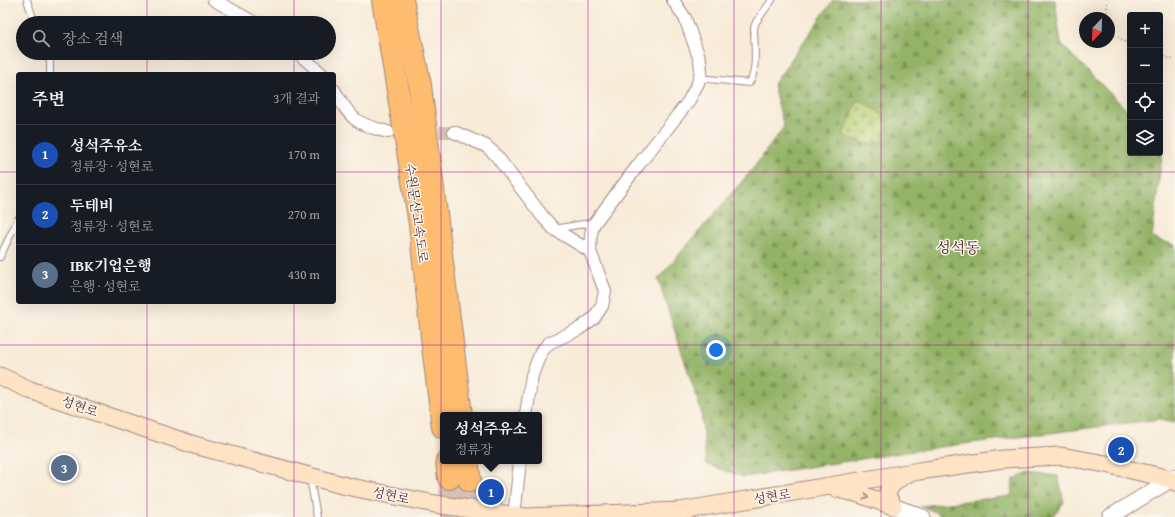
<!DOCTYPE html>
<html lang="ko">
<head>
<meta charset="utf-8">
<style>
	body { margin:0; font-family:"Gentium Book Plus","Noto Serif KR",serif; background:#20242c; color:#f1f3f6 }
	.controls { position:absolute; right:12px; top:12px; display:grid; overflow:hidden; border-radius:4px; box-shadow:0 4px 16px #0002 }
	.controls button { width:36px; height:36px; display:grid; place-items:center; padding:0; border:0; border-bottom:1px solid #363941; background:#171b24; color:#f1f3f6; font:20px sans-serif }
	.compass { position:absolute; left:1079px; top:12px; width:36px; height:36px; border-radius:50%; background:#171b24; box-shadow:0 4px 16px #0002; rotate:203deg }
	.you { position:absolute; left:716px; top:350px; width:14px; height:14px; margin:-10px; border:3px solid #fff; border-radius:50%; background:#1a73e8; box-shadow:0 0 0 6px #1a73e833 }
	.badge { display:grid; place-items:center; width:26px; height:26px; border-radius:50%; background:#ea580c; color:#fff; font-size:13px; font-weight:700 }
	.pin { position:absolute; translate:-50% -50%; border:2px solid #fff; box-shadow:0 1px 4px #0006 }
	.popup { position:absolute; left:440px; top:412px; width:102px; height:52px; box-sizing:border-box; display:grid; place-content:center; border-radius:4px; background:#171b24; filter:drop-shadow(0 1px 3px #0005); font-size:13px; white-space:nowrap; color:#9ea1a6 }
	.popup b { font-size:15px; color:#f1f3f6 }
	.popup::after { content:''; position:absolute; left:50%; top:100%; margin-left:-8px; border:8px solid transparent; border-top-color:#171b24 }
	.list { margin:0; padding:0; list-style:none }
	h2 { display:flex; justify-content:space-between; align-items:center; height:52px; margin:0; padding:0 16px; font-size:17px }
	h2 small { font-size:13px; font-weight:400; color:#9ea1a6 }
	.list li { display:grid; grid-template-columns:26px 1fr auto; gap:12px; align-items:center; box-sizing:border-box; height:60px; padding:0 16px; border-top:1px solid #363941 }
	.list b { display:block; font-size:15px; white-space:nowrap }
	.list p { margin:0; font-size:13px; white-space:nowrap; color:#9ea1a6 }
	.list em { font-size:13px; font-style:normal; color:#9ea1a6 }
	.icon { flex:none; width:22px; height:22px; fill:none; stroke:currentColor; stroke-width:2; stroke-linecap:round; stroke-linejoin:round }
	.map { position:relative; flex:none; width:1175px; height:517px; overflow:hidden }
	.search { position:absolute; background:#171b24; box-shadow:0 4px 16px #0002; left:16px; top:16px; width:320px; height:44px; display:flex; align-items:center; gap:10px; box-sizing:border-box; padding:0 14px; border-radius:22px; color:#9ea1a6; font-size:15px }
	.panel { position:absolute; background:#171b24; box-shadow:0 4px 16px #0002; left:16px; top:72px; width:320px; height:232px; border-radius:4px }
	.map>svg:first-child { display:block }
</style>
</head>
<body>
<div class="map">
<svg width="1175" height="517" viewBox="0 0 1175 517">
	<defs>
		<pattern id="forest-firs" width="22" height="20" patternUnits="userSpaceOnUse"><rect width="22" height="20" fill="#93b366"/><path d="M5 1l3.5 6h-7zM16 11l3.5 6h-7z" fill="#7a9154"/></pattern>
		<pattern id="cemetery-stones" width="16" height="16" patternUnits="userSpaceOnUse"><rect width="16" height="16" fill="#bad175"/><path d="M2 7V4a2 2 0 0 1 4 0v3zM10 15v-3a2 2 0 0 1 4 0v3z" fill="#a1b365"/></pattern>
	</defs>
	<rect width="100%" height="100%" fill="#fbf7ec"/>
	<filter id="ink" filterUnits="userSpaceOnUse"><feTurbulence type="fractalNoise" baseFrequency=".025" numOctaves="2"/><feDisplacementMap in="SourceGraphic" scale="8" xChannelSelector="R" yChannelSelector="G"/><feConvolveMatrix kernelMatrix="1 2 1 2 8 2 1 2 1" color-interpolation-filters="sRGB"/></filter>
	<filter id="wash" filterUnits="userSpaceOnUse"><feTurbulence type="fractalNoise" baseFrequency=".012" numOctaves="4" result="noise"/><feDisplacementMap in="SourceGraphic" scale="16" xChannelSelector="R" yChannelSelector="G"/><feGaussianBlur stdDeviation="0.9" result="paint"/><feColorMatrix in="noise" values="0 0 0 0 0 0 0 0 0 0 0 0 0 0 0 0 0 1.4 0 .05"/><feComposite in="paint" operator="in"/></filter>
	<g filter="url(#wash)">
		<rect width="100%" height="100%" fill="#f8ebd8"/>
		<g fill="url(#forest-firs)" stroke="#6e6948">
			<polygon points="833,0 1055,0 1061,44 1130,113 1130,153 1160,153 1160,143 1163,146 1152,238 1175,245 1175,423 1160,419 940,447 743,477 706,464 701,411 658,279 751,171 784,127 773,85"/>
			<polygon points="1029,473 1058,476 1064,502 1053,517 946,517 921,506 1011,496 1013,479"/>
		</g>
		<path fill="url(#cemetery-stones)" stroke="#827850" d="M 858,100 C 867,105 881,111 886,121 C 888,124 887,130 886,133 C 880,153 857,141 843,135 Z"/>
	</g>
	<g filter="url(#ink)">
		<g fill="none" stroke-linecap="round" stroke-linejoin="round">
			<polyline stroke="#d5c2b5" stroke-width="12" stroke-dasharray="12 6" stroke-linecap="butt" points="421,132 454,132"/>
			<g stroke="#d5c2b5" stroke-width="22" stroke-dasharray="22 11" stroke-linecap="butt">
				<polyline points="449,478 452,517"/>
				<polyline points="470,481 471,517"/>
			</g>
			<g stroke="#a18582" stroke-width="8">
				<g id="service">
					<polyline points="27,0 35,23"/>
					<polyline points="42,53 50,61 50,74"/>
					<path d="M 699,78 L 749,83 C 758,72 754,43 754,28 L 756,22 L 772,0"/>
					<polyline points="554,229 595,222"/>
					<polyline points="0,257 18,219"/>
					<polyline points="310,478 317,517"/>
				</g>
			</g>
			<g stroke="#a18582" stroke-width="14">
				<g id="minor">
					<polyline points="214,0 255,23"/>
					<polyline points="298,53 322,74"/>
					<path d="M 334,90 C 351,119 355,124 388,132"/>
					<polyline points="454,132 486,146 495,154 543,217 554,229 590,251"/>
					<polyline points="526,415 532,375 541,352 549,343 579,329 594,318 602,306 605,291 590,251 591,234 593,225 639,164 688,102 698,83 701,71 700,60 685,18 673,0"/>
					<polyline points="514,517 520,461"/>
				</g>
			</g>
			<g stroke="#a18582" stroke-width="17">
				<g id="tertiary">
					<polyline points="893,506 923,517"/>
					<polyline points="1110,517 1175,477"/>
				</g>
			</g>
			<g stroke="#a18582" stroke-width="19">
				<g id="secondary">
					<polyline points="0,376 30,390 191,444 346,486 435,504 525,517 680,511 919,471 1003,459 1061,456 1106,464 1170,479 1175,482"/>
					<path d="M 835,488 L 859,494 L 893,506 L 887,496 C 888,485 898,479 907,474"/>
				</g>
			</g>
			<g stroke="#a18582" stroke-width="24">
				<g id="motorway">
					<polyline points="383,0 420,224 433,346 443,427"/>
					<polyline points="402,0 420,85 461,415"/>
					<polyline points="447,461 449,478"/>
					<polyline points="467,461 470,481"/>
				</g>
			</g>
			<g stroke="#a18582" stroke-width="2" stroke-dasharray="1 3" stroke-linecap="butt">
				<polyline points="1107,3 1107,18"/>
				<polyline points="1109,29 1113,34 1130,45"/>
				<polyline points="1160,56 1175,60"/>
			</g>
			<use href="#service" stroke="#fff" stroke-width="6"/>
			<use href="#minor" stroke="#fff" stroke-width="12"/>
			<use href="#tertiary" stroke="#fff" stroke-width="15"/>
			<use href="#secondary" stroke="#fee4c5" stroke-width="17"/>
			<use href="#motorway" stroke="#fdbc6f" stroke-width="22"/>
		</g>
		<defs><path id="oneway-chevron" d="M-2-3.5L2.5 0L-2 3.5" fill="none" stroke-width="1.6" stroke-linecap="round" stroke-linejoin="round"/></defs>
		<use stroke="#a48278" href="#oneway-chevron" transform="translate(866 497) rotate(19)"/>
	</g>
	<path fill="none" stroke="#b5179e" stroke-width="1" stroke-opacity="0.55" d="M 147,0 L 147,23M 294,0 L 294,23M 441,0 L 441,517M 588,0 L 588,517M 734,0 L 734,517M 881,0 L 881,517M 1028,0 L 1028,517M 147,53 L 147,74M 294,53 L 294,74M 0,172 L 18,172M 334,172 L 1175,172M 147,302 L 147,517M 294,302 L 294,517M 0,345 L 1175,345"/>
	<g text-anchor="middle" stroke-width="3" stroke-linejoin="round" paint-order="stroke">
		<g font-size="13" fill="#4a1f2b" stroke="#fbf7ec">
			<text transform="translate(417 213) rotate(82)" y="5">수원문산고속도로</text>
			<text transform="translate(80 406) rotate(19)" y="5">성현로</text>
			<text transform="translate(391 495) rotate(12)" y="5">성현로</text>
			<text transform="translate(772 496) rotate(-9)" y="5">성현로</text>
		</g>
		<g font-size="15" fill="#4a1f2b" stroke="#fbf7ec">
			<text x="958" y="253">성석동</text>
		</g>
	</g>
</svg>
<div class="controls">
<button>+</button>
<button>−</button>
<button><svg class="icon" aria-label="locate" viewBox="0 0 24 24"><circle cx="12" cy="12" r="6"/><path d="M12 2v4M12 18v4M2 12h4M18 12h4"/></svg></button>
<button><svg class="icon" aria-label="layers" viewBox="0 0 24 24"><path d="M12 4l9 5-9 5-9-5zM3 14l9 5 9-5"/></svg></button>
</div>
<svg class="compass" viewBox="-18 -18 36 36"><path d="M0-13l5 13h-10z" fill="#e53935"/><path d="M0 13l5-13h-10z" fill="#9ea1a6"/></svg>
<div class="you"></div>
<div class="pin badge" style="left:491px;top:492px;background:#1a4fb4">1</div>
<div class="popup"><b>성석주유소</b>정류장</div>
<div class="pin badge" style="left:1121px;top:450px;background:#1a4fb4">2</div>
<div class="pin badge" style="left:64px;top:468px;background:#5c6f8a">3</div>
<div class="search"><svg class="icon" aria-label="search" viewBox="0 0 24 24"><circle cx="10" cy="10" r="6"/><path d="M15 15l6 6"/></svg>장소 검색</div>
<section class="panel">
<h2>주변<small>3개 결과</small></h2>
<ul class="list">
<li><span class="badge" style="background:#1a4fb4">1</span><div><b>성석주유소</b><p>정류장 · 성현로</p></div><em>170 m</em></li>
<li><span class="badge" style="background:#1a4fb4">2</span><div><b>두테비</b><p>정류장 · 성현로</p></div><em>270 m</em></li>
<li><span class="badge" style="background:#5c6f8a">3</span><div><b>IBK기업은행</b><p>은행 · 성현로</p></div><em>430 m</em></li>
</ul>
</section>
</div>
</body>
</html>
